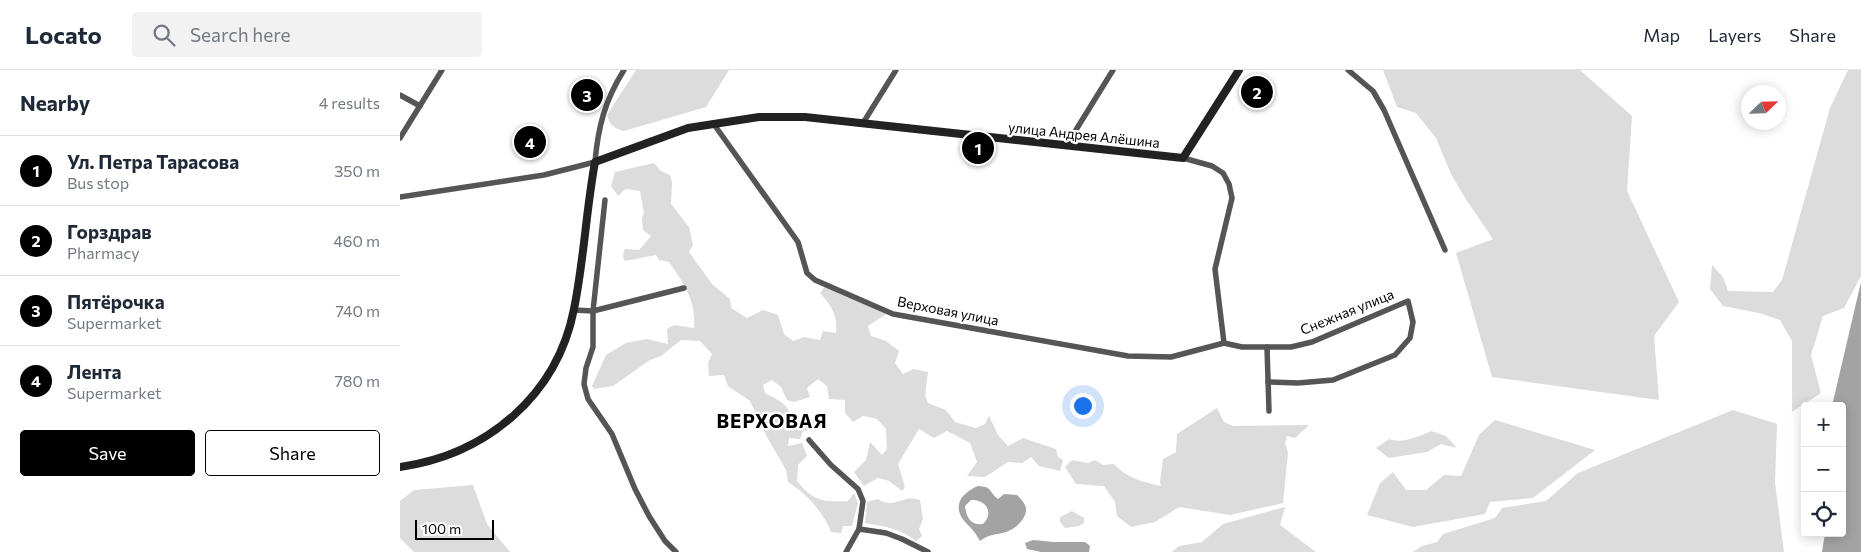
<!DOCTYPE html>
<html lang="en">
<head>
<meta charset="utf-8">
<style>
	body { margin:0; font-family:Commissioner,sans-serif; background:#f2f2f3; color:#1f2937 }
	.controls { position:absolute; right:15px; bottom:15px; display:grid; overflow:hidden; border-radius:5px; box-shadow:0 2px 12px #0003 }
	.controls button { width:45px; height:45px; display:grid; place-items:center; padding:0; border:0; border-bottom:1px solid #e0e1e3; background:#fff; color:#1f2937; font:25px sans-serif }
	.compass { position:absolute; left:1341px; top:15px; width:45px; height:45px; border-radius:50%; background:#fff; box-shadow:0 2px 12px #0003; rotate:67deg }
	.scale { position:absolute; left:15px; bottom:12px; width:79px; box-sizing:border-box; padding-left:5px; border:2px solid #000; border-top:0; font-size:14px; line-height:18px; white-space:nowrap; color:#000; -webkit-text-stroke:4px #fff; paint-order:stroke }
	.you { position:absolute; left:682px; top:335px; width:18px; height:18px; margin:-12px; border:4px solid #fff; border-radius:50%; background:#1a73e8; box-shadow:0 0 0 8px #1a73e833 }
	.badge { display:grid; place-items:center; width:32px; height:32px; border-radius:50%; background:#000; color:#fff; font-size:16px; font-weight:700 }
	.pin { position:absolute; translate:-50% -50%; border:2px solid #fff; box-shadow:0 1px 5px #0006 }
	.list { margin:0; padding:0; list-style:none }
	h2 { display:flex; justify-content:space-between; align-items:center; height:65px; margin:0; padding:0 20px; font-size:21px }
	h2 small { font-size:16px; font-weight:400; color:#747a83 }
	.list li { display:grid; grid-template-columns:32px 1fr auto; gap:15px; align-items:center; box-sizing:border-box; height:70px; padding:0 20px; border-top:1px solid #e0e1e3 }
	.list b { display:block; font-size:19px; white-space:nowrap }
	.list p { margin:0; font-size:16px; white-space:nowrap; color:#747a83 }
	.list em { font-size:16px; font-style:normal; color:#747a83 }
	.actions { display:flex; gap:10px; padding:15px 20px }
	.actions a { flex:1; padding:11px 0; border:1px solid #000; border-radius:5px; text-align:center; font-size:18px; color:#000 }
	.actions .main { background:#000; color:#fff }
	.icon { flex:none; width:28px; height:28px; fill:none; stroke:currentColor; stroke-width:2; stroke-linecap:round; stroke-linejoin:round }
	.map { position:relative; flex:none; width:1461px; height:482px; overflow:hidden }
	header { display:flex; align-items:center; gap:30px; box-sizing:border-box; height:70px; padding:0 25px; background:#fff; border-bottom:1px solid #e0e1e3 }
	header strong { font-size:24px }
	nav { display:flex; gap:28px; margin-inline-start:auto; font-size:18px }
	.search { width:350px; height:45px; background:#f2f2f3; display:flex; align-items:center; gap:12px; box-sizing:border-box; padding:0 18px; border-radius:5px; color:#747a83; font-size:19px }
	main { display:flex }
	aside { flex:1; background:#fff }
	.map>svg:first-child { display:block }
</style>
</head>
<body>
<header>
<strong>Locato</strong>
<div class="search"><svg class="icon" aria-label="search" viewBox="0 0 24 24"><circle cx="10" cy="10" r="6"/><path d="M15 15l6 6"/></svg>Search here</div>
<nav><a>Map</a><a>Layers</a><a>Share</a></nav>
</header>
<main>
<aside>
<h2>Nearby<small>4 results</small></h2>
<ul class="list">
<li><span class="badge">1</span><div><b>Ул. Петра Тарасова</b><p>Bus stop</p></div><em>350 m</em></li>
<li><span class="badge">2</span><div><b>Горздрав</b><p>Pharmacy</p></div><em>460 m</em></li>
<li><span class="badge">3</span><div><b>Пятёрочка</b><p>Supermarket</p></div><em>740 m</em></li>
<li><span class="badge">4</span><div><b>Лента</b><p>Supermarket</p></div><em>780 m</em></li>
</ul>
<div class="actions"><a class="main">Save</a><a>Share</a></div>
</aside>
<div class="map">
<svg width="1461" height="482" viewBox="0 0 1461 482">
	<rect width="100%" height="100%" fill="#fff"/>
	<g fill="#dcdcdc">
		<path d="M 236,0 L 329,0 L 306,37 L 224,61 C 214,59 210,55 207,45 Z"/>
		<polygon points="983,0 1180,0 1232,46 1227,121 1279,232 1254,266 1259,330 1092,307 1056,183 1093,169 1067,131 1051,104 1036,68 1016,43 997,37"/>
		<polygon points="1448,0 1461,0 1461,206 1444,238 1423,246 1411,285 1421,323 1392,342 1392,271 1380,250 1359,243 1323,236 1310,219 1312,195 1323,207 1328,221 1373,222 1382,210 1430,38"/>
		<path d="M 254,93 L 261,101 L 270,105 L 272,112 L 271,134 L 289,157 L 293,175 L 289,182 L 312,214 L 330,229 L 331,238 L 347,248 L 363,240 L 378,245 L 384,264 L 393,271 L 404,267 L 420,270 L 423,261 L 436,263 C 438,246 431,235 420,223 L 425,216 L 486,244 L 468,256 L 471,266 L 486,271 L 499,281 L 495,293 L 503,304 L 514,299 L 528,302 L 525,325 L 528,333 L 546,340 L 555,352 L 576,358 L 585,354 L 589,346 L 598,365 L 608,376 L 623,368 L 656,379 L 658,387 L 663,390 L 660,401 L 639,396 L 631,387 L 622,393 L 608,392 L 585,407 L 567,406 L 577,392 L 570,373 L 547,361 L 534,368 L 519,359 L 498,394 L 505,417 L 502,421 L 489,411 L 478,408 L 464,416 L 454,402 L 466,390 L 470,372 L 482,385 L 487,379 L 486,359 L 477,349 L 463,346 L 453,352 L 445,343 L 445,330 L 429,329 L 427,316 L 418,309 L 407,318 L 410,327 L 394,332 L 387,330 L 381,317 L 372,310 L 363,315 L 365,323 C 378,330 390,334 391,350 L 415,349 L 417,359 L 403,361 L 400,369 L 389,368 L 388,376 L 402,373 L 407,386 L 398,395 L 397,411 C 413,431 422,432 448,431 L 454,423 L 458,433 L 452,456 L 443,456 L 441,463 L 431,462 C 424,443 406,423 388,412 L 386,400 L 367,367 L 350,331 L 328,316 L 324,305 L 309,306 L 308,293 L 312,284 L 300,271 L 281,270 L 261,286 L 250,290 L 213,316 L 194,319 L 192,316 L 206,285 L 226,273 L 247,269 L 268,274 L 267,259 L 274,255 L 294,258 C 297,232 283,212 269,192 L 259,190 L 256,185 L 225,191 C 222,188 223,183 225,179 L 239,180 L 251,166 L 243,160 L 242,148 L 244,143 L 240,121 L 226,119 L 218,126 L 211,116 L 215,102 Z"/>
		<path d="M 817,338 L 824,352 L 833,356 L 909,355 L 895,368 L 887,366 L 885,373 L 888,383 L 883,433 L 830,445 L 779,437 L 755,452 L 731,457 L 717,446 L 715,432 L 704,416 L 676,414 L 665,397 L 672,390 L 688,393 L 695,390 L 703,395 L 714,394 C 726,408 743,412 761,416 L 760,412 L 763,389 L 776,382 L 777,364 Z"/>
		<polygon points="1333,340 1377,354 1375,413 1384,482 1013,482 1022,476 1037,472 1043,464 1095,448 1102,438 1146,431 1178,403"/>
		<polygon points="1095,350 1195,380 1133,428 1090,432 1085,444 1013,457 967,445 980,413 993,402 1006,420 1026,420 1044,405 1061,406 1079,365"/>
		<path d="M 1031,361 L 1046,366 L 1057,378 L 1041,374 L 1027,382 L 989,388 L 976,378 L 989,369 C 1003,374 1017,367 1031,361 Z"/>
		<polygon points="73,415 87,454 110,482 14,482 0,468 0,431 14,420"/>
		<path d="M 478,429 C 490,437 496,431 507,429 C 511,428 516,429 520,430 L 523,449 L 519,459 L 522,466 L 516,471 C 501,459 484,456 465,453 L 467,432 Z"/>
		<polygon points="885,437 880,455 916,482 772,482 779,476 802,472 823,454"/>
		<polygon points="672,441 684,448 684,453 679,456 665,458 660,452 660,447"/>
	</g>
	<g fill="#a3a3a3" fill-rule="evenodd">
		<polygon points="1461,212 1461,482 1422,482 1425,463 1442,463 1442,336 1432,336"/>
		<path d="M 578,416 C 593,417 588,421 598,429 L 604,424 L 617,425 C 620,428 623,431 625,435 C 630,446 616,459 606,462 C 596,465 589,464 580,471 C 575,462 573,460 566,453 C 551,437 561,423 578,416 ZM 571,430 C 585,429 595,442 583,454 C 571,456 566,447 565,436 Z"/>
		<polygon points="633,470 654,472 685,472 690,476 689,482 641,482 627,479 625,473"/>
	</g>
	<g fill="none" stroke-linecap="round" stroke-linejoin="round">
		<g stroke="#555" stroke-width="5.5">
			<polyline points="948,0 973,21 984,40 1045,180"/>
			<polyline points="0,25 20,36"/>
			<polyline points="313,53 398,172 407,203 415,210 493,244 728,286 771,287 824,273 842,277 891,277 912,272 1008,231 1013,252 1010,268 995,285 933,310 898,313 868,312"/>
			<polyline points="463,53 496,0"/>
			<polyline points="0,68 42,0"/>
			<polyline points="666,76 713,0"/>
			<polyline points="783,88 812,96 823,103 829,114 832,128 815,199 824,273"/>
			<path d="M 0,127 L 144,105 L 195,92 C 198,57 205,30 224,0"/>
			<polyline points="205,130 193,241 193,277 186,298 184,314 188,329 212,364 235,419 249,446 265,471 276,482"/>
			<polyline points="174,240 193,241 284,218"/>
			<polyline points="867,277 869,341"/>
			<polyline points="409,370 431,395 458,419 463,431 459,459"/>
			<polyline points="446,482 459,459 486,463 502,469 528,482"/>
		</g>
		<path stroke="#222" stroke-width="8" d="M 0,397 C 86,385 157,326 174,239 C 184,190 186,141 195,92 L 288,58 L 359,47 L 405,47 L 783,88 L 839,0"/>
	</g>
	<g text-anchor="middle" stroke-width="4.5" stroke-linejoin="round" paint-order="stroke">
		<g font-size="14" fill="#000" stroke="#fff">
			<text transform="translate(684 65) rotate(6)" y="5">улица Андрея Алёшина</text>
			<text transform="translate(548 241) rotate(11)" y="5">Верховая улица</text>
			<text transform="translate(947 242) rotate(-22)" y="5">Снежная улица</text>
		</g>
		<g font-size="19" font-weight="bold" letter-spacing="1" fill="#000" stroke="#fff">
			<text x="372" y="358">ВЕРХОВАЯ</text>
		</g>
	</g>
</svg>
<div class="controls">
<button>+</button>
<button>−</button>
<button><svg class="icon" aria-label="locate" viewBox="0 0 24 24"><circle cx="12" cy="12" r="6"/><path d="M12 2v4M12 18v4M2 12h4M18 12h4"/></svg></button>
</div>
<svg class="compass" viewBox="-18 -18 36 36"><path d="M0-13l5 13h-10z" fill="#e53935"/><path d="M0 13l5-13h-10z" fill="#747a83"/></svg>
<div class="scale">100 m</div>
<div class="you"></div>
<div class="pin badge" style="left:578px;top:78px">1</div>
<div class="pin badge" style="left:857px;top:22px">2</div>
<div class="pin badge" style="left:187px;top:25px">3</div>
<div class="pin badge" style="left:130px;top:72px">4</div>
</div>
</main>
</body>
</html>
